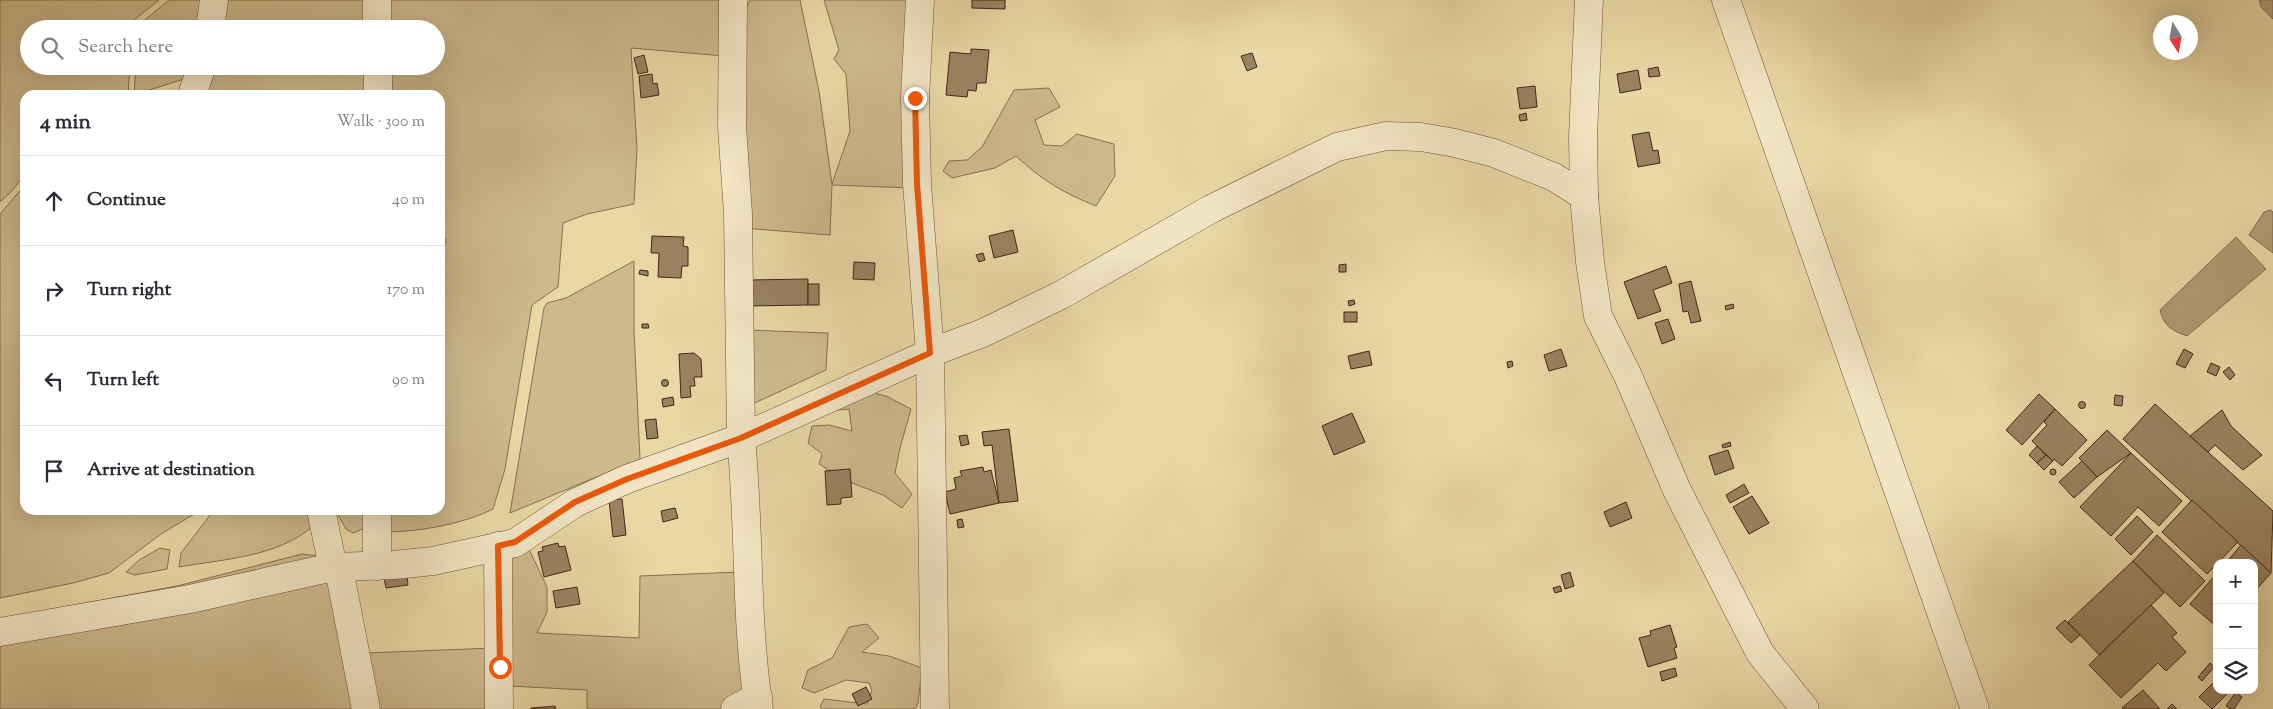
<!DOCTYPE html>
<html lang="en">
<head>
<meta charset="utf-8">
<style>
	body { margin:0; font-family:"Sorts Mill Goudy",serif; background:#f2f2f3; color:#2b2b33 }
	.controls { position:absolute; right:15px; bottom:15px; display:grid; overflow:hidden; border-radius:10px; box-shadow:0 5px 20px #0002 }
	.controls button { width:45px; height:45px; display:grid; place-items:center; padding:0; border:0; border-bottom:1px solid #e1e1e2; background:#fff; color:#2b2b33; font:25px sans-serif }
	.compass { position:absolute; left:2153px; top:15px; width:45px; height:45px; border-radius:50%; background:#fff; box-shadow:0 5px 20px #0002; rotate:169deg }
	.stop { position:absolute; width:15px; height:15px; margin:-11px; border:4px solid #ea580c; border-radius:50%; background:#fff }
	.stop.end { background:#ea580c; border-color:#fff; box-shadow:0 1px 5px #0008 }
	.list { margin:0; padding:0; list-style:none }
	h2 { display:flex; justify-content:space-between; align-items:center; height:65px; margin:0; padding:0 20px; font-size:21px }
	h2 small { font-size:16px; font-weight:400; color:#7c7c81 }
	.list li { display:grid; grid-template-columns:32px 1fr auto; gap:15px; align-items:center; box-sizing:border-box; height:90px; padding:0 20px; border-top:1px solid #e1e1e2 }
	.list b { display:block; font-size:19px; white-space:nowrap }
	.list em { font-size:16px; font-style:normal; color:#7c7c81 }
	.icon { flex:none; width:28px; height:28px; fill:none; stroke:currentColor; stroke-width:2; stroke-linecap:round; stroke-linejoin:round }
	.map { position:relative; flex:none; width:2273px; height:709px; overflow:hidden }
	.search { position:absolute; background:#fff; box-shadow:0 5px 20px #0002; left:20px; top:20px; width:425px; height:55px; display:flex; align-items:center; gap:12px; box-sizing:border-box; padding:0 18px; border-radius:28px; color:#7c7c81; font-size:19px }
	.panel { position:absolute; background:#fff; box-shadow:0 5px 20px #0002; left:20px; top:90px; width:425px; height:425px; border-radius:15px }
	.map>svg:first-child { display:block }
</style>
</head>
<body>
<div class="map">
<svg width="2273" height="709" viewBox="0 0 2273 709">
	<rect width="100%" height="100%" fill="#e9d7a4"/>
	<filter id="stains"><feTurbulence type="fractalNoise" baseFrequency=".004" numOctaves="4"/><feColorMatrix values="0 0 0 0 .2 0 0 0 0 .09 0 0 0 0 .02 0 0 0 .5 -.17"/></filter>
	<radialGradient id="worn" r=".72"><stop offset=".6" stop-color="#630" stop-opacity="0"/><stop offset="1" stop-color="#630" stop-opacity=".3"/></radialGradient>
	<g fill="#cdb98c" stroke="#886f52">
		<polygon points="0,0 159,0 134,20 133,29 29,29 29,66 130,66 128,95 25,95 25,174 11,192 0,202"/>
		<polygon points="169,0 205,0 201,29 139,29 140,24"/>
		<polygon points="225,0 366,0 367,29 219,29"/>
		<path d="M 386,0 L 727,0 L 724,56 L 631,48 L 637,149 L 634,204 L 587,214 L 563,223 L 558,287 L 532,305 L 505,469 L 493,509 C 464,524 418,532 385,532 L 386,510 L 440,510 L 440,273 L 446,239 L 440,239 L 440,95 L 385,95 L 385,66 L 436,66 L 436,29 L 385,29 Z"/>
		<polygon points="750,0 800,0 819,91 832,184 850,131 846,74 834,59 839,50 824,0 911,0 911,188 832,185 830,235 743,228 739,23"/>
		<polygon points="136,66 193,66 190,77 134,95"/>
		<polygon points="215,66 368,66 369,95 201,95"/>
		<path d="M 1049,88 L 1060,107 L 1035,120 L 1044,145 L 1062,146 L 1077,134 L 1114,144 L 1115,176 L 1096,206 C 1063,193 1042,180 1016,156 L 995,168 L 952,178 L 943,171 L 949,161 L 967,160 L 982,147 L 1014,90 Z"/>
		<polygon points="25,185 25,510 201,510 161,534 109,573 73,583 0,598 0,214"/>
		<polygon points="634,261 634,330 640,459 510,513 544,308 547,303 566,298"/>
		<polygon points="746,330 828,333 826,370 744,408"/>
		<polygon points="859,390 886,396 911,409 900,448 895,473 912,494 902,508 883,495 842,479 819,464 822,454 808,443 812,426 829,425 852,431 849,409 824,411"/>
		<path d="M 214,510 L 314,510 L 313,526 C 278,557 224,559 179,567 L 181,553 Z"/>
		<polygon points="335,510 368,510 367,527 353,533 346,529"/>
		<polygon points="526,543 547,587 547,612 537,633 639,638 640,576 739,572 745,696 721,709 587,709 587,690 508,686 506,547"/>
		<polygon points="160,548 170,550 167,569 135,575 126,572 139,560"/>
		<polygon points="302,554 321,556 332,574 358,709 0,709 0,619 177,586"/>
		<polygon points="867,624 879,638 862,652 889,656 922,668 918,703 915,709 823,709 820,707 824,699 867,704 872,690 869,683 846,680 814,693 802,688 808,670 832,658 849,627"/>
		<polygon points="494,648 491,709 377,709 365,653"/>
	</g>
	<g fill="#b19a74" stroke="#856b4f">
		<polygon points="2259,0 2273,0 2273,19 2261,7"/>
		<polygon points="2270,210 2273,212 2273,253 2249,235 2264,212"/>
		<path d="M 2236,237 L 2266,269 L 2187,336 C 2172,331 2163,325 2160,310 Z"/>
	</g>
	<g fill="#9a8260" stroke="#442517">
		<polygon points="972,0 1005,0 1005,9 972,8"/>
		<polygon points="971,49 989,50 986,83 977,83 976,91 968,90 967,97 946,95 950,52 971,54"/>
		<polygon points="1252,53 1257,67 1247,71 1241,56"/>
		<polygon points="644,55 648,72 638,74 634,58"/>
		<polygon points="1658,67 1660,76 1649,77 1648,69"/>
		<polygon points="1638,70 1641,89 1620,93 1617,74"/>
		<polygon points="652,74 653,84 657,83 659,95 641,98 639,76"/>
		<polygon points="1535,86 1537,107 1520,109 1517,88"/>
		<polygon points="1526,113 1527,120 1520,121 1519,115"/>
		<polygon points="1649,132 1653,151 1658,150 1660,163 1638,167 1632,135"/>
		<polygon points="1013,230 1018,252 994,258 989,236"/>
		<polygon points="652,236 684,237 683,246 688,247 688,266 682,266 681,278 658,277 659,253 651,253"/>
		<polygon points="983,253 985,260 979,262 976,255"/>
		<polygon points="854,262 875,263 874,280 853,279"/>
		<polygon points="1346,264 1346,272 1339,272 1339,265"/>
		<polygon points="1666,266 1672,283 1653,290 1661,311 1638,319 1624,282"/>
		<polygon points="640,270 648,271 648,276 639,274"/>
		<polygon points="808,279 808,305 748,306 748,280"/>
		<polygon points="1691,281 1701,321 1691,323 1688,311 1683,312 1679,284"/>
		<rect x="808" y="284" width="11" height="21"/>
		<polygon points="1354,300 1355,304 1349,306 1348,301"/>
		<polygon points="1733,304 1734,308 1726,310 1725,306"/>
		<rect x="1344" y="312" width="13" height="10"/>
		<polygon points="1668,319 1675,339 1662,344 1655,323"/>
		<polygon points="642,324 648,324 649,328 642,328"/>
		<polygon points="1561,349 1567,366 1549,371 1544,355"/>
		<polygon points="2184,349 2193,354 2185,368 2176,364"/>
		<polygon points="1369,351 1372,365 1351,369 1348,356"/>
		<polygon points="694,353 701,359 702,377 694,377 695,386 690,386 691,397 681,398 679,354"/>
		<polygon points="1512,361 1513,366 1508,368 1507,362"/>
		<polygon points="2211,363 2220,367 2216,376 2207,372"/>
		<polygon points="2229,367 2235,375 2230,380 2223,372"/>
		<circle cx="665" cy="383" r="3.5"/>
		<polygon points="2039,394 2055,409 2022,445 2006,430"/>
		<polygon points="2115,395 2123,396 2122,406 2114,405"/>
		<polygon points="673,397 674,405 663,407 662,399"/>
		<circle cx="2082" cy="405" r="3.5"/>
		<polygon points="2155,404 2273,511 2271,573 2123,439"/>
		<polygon points="2055,409 2087,440 2062,466 2054,459 2053,461 2032,441 2047,425 2044,422"/>
		<polygon points="2222,410 2231,426 2262,455 2243,470 2215,445 2208,452 2190,436"/>
		<polygon points="1352,413 1365,442 1334,455 1322,426"/>
		<polygon points="656,419 658,438 647,439 645,420"/>
		<polygon points="1009,429 1018,501 999,503 992,445 984,446 982,432"/>
		<polygon points="2107,430 2131,453 2097,477 2079,458"/>
		<polygon points="967,435 969,444 961,446 959,436"/>
		<polygon points="1730,442 1731,446 1723,448 1722,445"/>
		<polygon points="2037,446 2046,455 2037,463 2029,455"/>
		<polygon points="1728,450 1734,468 1715,475 1709,456"/>
		<polygon points="2131,453 2182,501 2159,526 2138,507 2111,536 2080,507"/>
		<polygon points="2046,455 2053,461 2044,470 2037,463"/>
		<polygon points="2082,461 2097,477 2074,498 2059,482"/>
		<polygon points="983,467 984,472 991,470 999,503 950,514 945,492 956,489 954,478 962,476 960,471"/>
		<polygon points="850,469 852,497 841,498 841,504 827,505 825,471"/>
		<circle cx="2053" cy="472" r="3"/>
		<polygon points="1744,484 1749,493 1730,503 1726,495"/>
		<polygon points="1752,496 1769,523 1749,534 1733,507"/>
		<polygon points="622,499 626,535 613,537 609,500"/>
		<polygon points="2192,500 2238,542 2207,574 2162,532"/>
		<polygon points="1626,502 1632,518 1610,527 1604,512"/>
		<polygon points="675,508 678,518 663,522 661,511"/>
		<polygon points="2137,516 2153,532 2131,555 2115,539"/>
		<polygon points="962,519 964,527 958,528 957,520"/>
		<polygon points="2157,535 2205,581 2180,607 2133,561"/>
		<polygon points="558,543 559,547 565,546 571,570 544,577 538,552 543,551 542,547"/>
		<polygon points="2241,545 2271,573 2254,592 2254,563 2226,563"/>
		<polygon points="2133,561 2164,593 2099,655 2068,622"/>
		<polygon points="1570,572 1574,586 1565,589 1561,575"/>
		<polygon points="2217,573 2217,627 2190,604"/>
		<polygon points="407,575 408,585 386,588 384,578"/>
		<polygon points="1560,586 1562,591 1555,593 1553,588"/>
		<polygon points="577,587 580,604 556,608 553,591"/>
		<polygon points="2151,605 2177,633 2172,637 2186,652 2166,671 2158,663 2121,698 2089,665"/>
		<polygon points="2065,620 2080,635 2071,643 2056,628"/>
		<polygon points="1670,625 1677,647 1674,648 1677,658 1648,667 1639,638 1651,635 1650,631"/>
		<polygon points="2210,663 2214,667 2202,681 2198,677"/>
		<polygon points="1675,668 1677,676 1662,681 1660,672"/>
		<polygon points="2217,674 2217,690 2231,690 2212,709 2199,697 2216,680 2214,677"/>
		<polygon points="866,687 872,699 858,706 852,694"/>
		<polygon points="2143,690 2160,709 2123,709 2122,708"/>
		<polygon points="2236,692 2242,697 2234,709 2231,709 2226,706"/>
		<polygon points="2172,704 2177,709 2167,709"/>
		<polygon points="555,706 556,709 531,709 531,708"/>
	</g>
	<g fill="none" stroke-linecap="round" stroke-linejoin="round">
		<g stroke="#6d523a" stroke-width="29">
			<g id="minor">
				<polyline points="377,0 377,29"/>
				<path d="M 733,0 L 732,126 L 738,214 L 741,438 C 750,528 745,619 759,709"/>
				<polyline points="920,0 915,98 917,184 930,353 935,709"/>
				<polyline points="1589,0 1583,136 1584,196 1590,262 1598,316 1628,376 1677,490 1760,653 1805,709"/>
				<polyline points="1726,0 1975,709"/>
				<polyline points="210,29 214,0"/>
				<polyline points="378,66 378,95"/>
				<polyline points="192,95 202,66"/>
				<polyline points="321,510 333,567 341,579 366,709"/>
				<polyline points="498,546 499,709"/>
				<polyline points="377,566 377,510"/>
				<polyline points="0,632 190,599 333,567 394,565 433,561 515,543 575,503 627,479 741,438 930,353 983,333 1061,295 1211,209 1337,147 1386,136 1421,137 1455,143 1494,153 1554,177 1584,196"/>
				<polyline points="735,709 758,697"/>
			</g>
		</g>
		<use href="#minor" stroke="#f1e5c4" stroke-width="28"/>
	</g>
	<g fill="none" stroke-linecap="round" stroke-linejoin="round">
		<polyline stroke="#ea580c" stroke-width="6" points="500,667 498,546 515,542 575,502 627,479 741,438 930,353 917,184 915,98"/>
	</g>
	<rect width="100%" height="100%" filter="url(#stains)"/>
	<rect width="100%" height="100%" fill="url(#worn)"/>
</svg>
<div class="controls">
<button>+</button>
<button>−</button>
<button><svg class="icon" aria-label="layers" viewBox="0 0 24 24"><path d="M12 4l9 5-9 5-9-5zM3 14l9 5 9-5"/></svg></button>
</div>
<svg class="compass" viewBox="-18 -18 36 36"><path d="M0-13l5 13h-10z" fill="#e53935"/><path d="M0 13l5-13h-10z" fill="#7c7c81"/></svg>
<div class="stop" style="left:500px;top:667px"></div>
<div class="stop end" style="left:915px;top:98px"></div>
<div class="search"><svg class="icon" aria-label="search" viewBox="0 0 24 24"><circle cx="10" cy="10" r="6"/><path d="M15 15l6 6"/></svg>Search here</div>
<section class="panel">
<h2>4 min<small>Walk · 300 m</small></h2>
<ul class="list">
<li><svg class="icon" aria-label="ahead" viewBox="0 0 24 24"><path d="M12 20V5M6 11l6-6 6 6"/></svg><div><b>Continue</b></div><em>40 m</em></li>
<li><svg class="icon" aria-label="right" viewBox="0 0 24 24"><path d="M7 20v-9h11M14 6l5 5-5 5"/></svg><div><b>Turn right</b></div><em>170 m</em></li>
<li><svg class="icon" aria-label="left" viewBox="0 0 24 24"><path d="M17 20v-9H6M10 6l-5 5 5 5"/></svg><div><b>Turn left</b></div><em>90 m</em></li>
<li><svg class="icon" aria-label="arrive" viewBox="0 0 24 24"><path d="M6 21V4h12l-3 4 3 4H6"/></svg><div><b>Arrive at destination</b></div></li>
</ul>
</section>
</div>
</body>
</html>
